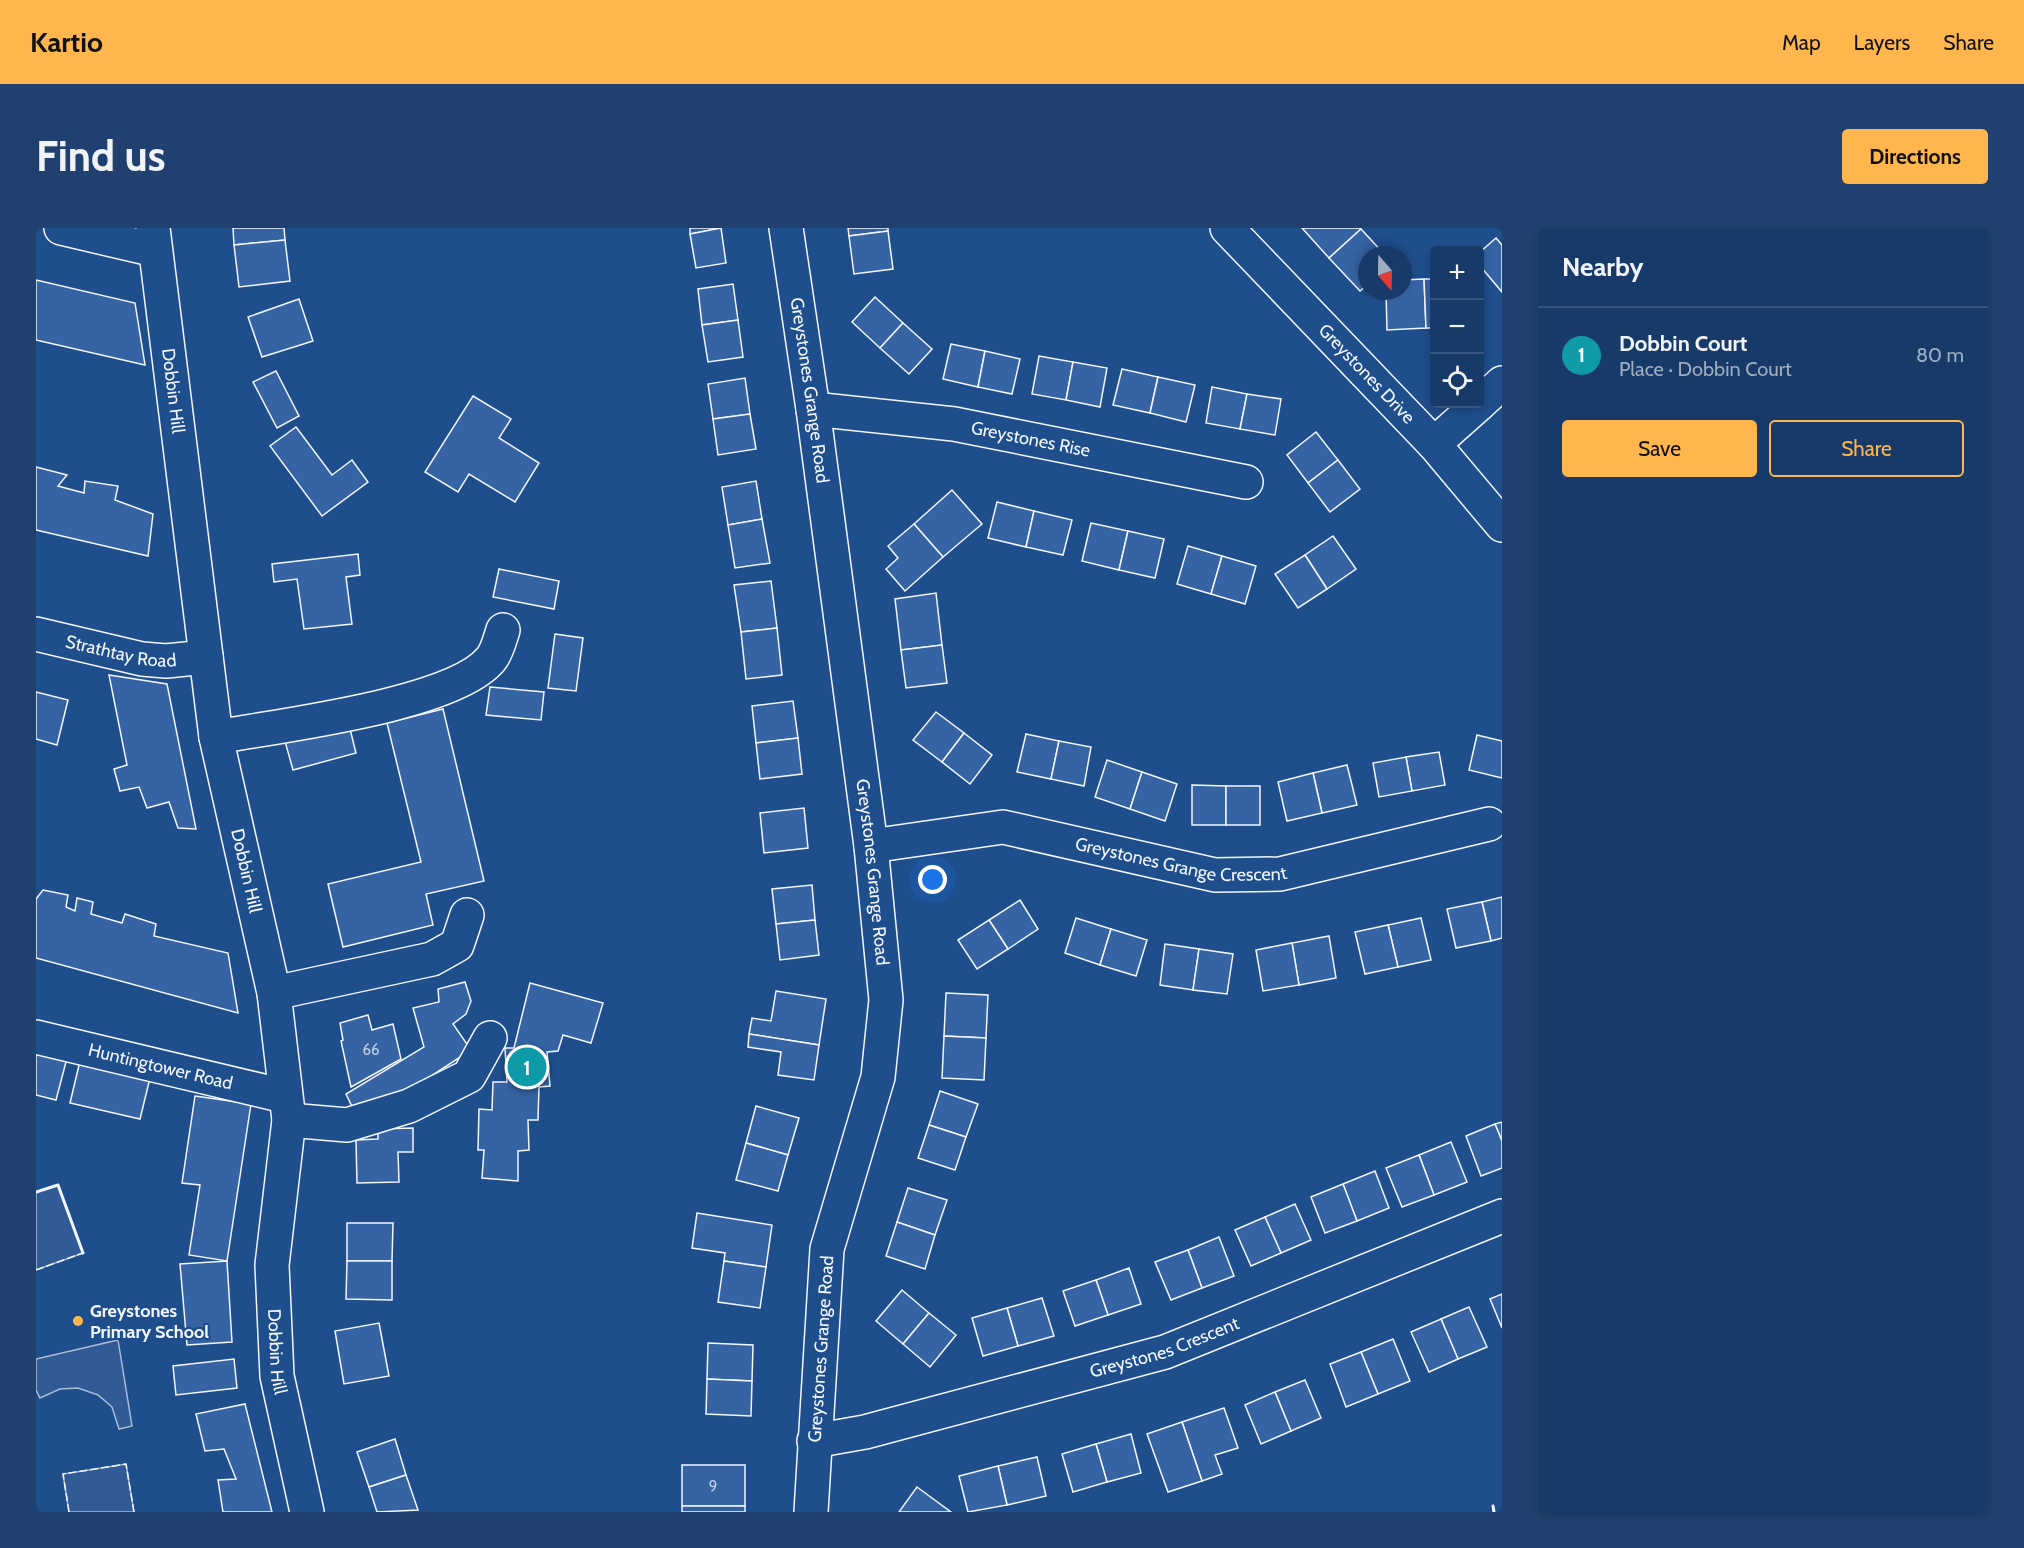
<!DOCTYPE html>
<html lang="en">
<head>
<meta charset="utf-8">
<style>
	body { margin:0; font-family:Cabin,sans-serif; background:#20416f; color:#f1f3f6 }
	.controls { position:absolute; right:18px; top:18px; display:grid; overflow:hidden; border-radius:6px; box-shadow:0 3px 9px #0003 }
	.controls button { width:54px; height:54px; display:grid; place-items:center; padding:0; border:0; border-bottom:2px solid #36547d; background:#173a69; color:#f1f3f6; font:30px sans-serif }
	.compass { position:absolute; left:1322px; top:18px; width:54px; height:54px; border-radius:50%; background:#173a69; box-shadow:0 3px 9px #0003; rotate:160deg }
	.you { position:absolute; left:897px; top:652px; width:21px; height:21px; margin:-15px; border:4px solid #fff; border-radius:50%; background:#1a73e8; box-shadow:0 0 0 9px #1a73e833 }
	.badge { display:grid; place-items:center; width:39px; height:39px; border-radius:50%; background:#ffb74d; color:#fff; font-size:20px; font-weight:700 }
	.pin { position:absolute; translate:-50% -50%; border:3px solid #fff; box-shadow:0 2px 6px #0006 }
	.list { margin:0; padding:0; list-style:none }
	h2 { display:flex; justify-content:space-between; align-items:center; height:78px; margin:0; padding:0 24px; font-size:26px }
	h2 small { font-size:20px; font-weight:400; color:#9eadc0 }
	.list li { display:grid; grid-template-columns:39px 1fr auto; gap:18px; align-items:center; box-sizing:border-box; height:96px; padding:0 24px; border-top:2px solid #36547d }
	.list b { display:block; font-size:22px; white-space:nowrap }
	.list p { margin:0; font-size:20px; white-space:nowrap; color:#9eadc0 }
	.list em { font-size:20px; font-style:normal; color:#9eadc0 }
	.actions { display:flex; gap:12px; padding:18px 24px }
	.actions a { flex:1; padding:14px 0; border:2px solid #ffb74d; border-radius:6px; text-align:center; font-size:21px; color:#ffb74d }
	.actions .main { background:#ffb74d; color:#111 }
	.icon { flex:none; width:33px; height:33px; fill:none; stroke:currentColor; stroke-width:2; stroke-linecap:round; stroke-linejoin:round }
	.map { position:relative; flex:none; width:1466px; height:1284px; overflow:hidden; border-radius:6px }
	header { display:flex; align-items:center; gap:36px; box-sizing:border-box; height:84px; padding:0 30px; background:#ffb74d; color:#111 }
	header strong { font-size:28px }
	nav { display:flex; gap:33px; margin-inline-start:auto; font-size:21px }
	.intro { display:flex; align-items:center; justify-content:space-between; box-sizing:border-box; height:144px; padding:0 36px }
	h1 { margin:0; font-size:42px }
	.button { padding:15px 27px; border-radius:6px; background:#ffb74d; color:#111; font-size:21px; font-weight:700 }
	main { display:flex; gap:36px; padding:0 36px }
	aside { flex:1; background:#173a69; border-radius:6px; box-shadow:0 3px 9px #0003 }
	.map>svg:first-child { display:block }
</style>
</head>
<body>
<header>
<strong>Kartio</strong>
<nav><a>Map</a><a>Layers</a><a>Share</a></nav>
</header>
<div class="intro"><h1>Find us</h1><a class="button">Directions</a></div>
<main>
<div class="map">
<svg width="1466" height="1284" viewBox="0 0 1466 1284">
	<rect width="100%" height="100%" fill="#1f4e8c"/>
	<g fill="#305b95" stroke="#a8bbd7" stroke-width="1.5">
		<polygon points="22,957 47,1025 0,1042 0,964"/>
		<polygon points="82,1112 96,1198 83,1201 76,1179 62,1167 42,1160 24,1161 4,1170 0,1162 0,1131"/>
		<polygon points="90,1236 98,1284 33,1284 27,1246"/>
	</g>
	<g fill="#3563a3" stroke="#f2f6ff" stroke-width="1.5">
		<polygon points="197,0 248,0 249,12 198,17"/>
		<polygon points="654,0 685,0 654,6"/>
		<polygon points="685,0 690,35 660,40 654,6"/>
		<polygon points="812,0 852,0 852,3 813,8"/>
		<polygon points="1266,0 1324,0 1325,1 1293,30"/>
		<polygon points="1325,1 1349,27 1331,27 1331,57 1324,63 1293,30"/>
		<polygon points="852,3 857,41 818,46 813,8"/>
		<polygon points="1460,10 1466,17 1466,64 1444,38 1444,24"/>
		<polygon points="249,12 254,53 203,59 198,17"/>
		<polygon points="1388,51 1390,100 1351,102 1350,63 1367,63 1367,52"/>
		<polygon points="1388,51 1398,51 1398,100 1390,100"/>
		<polygon points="0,52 99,75 109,137 0,112"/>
		<polygon points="697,56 702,92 666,97 662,61"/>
		<polygon points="839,69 867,95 844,120 816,94"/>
		<polygon points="263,71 277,113 226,129 212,89"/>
		<polygon points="702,92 707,129 672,134 666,97"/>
		<polygon points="867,95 896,121 873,146 844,120"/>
		<polygon points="915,116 949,123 942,159 907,151"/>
		<polygon points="949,123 984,131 976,166 942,159"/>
		<polygon points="1003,128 1037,134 1030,172 996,166"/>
		<polygon points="1037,134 1071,140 1064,179 1030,172"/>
		<polygon points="1086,141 1122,149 1114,185 1077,177"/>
		<polygon points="240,143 263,188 241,200 217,154"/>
		<polygon points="1122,149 1159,157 1150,194 1114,185"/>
		<polygon points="709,150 714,186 677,191 672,156"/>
		<polygon points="1176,159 1211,166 1204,201 1170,195"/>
		<polygon points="1211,166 1245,171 1239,207 1204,201"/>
		<polygon points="437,168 475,191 463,210 503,235 479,274 433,246 422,264 389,244"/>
		<polygon points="714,186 720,221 682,227 677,191"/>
		<polygon points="260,199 296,247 316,232 332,254 286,288 234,218"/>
		<polygon points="1280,204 1302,232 1272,255 1251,227"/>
		<polygon points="1302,232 1324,261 1294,284 1272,255"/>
		<polygon points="0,239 31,247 22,258 48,265 49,253 82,258 79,272 117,286 112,328 0,302"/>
		<polygon points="720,253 726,291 692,297 686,259"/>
		<polygon points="916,262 946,296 907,329 878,296"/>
		<polygon points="961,274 998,283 990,319 952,310"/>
		<polygon points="998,283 1036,292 1027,327 990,319"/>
		<polygon points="726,291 734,335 699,340 692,297"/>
		<polygon points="1055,295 1092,303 1083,342 1046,333"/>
		<polygon points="878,296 907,329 869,363 850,341 862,330 852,318"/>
		<polygon points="1092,303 1128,311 1119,350 1083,342"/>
		<polygon points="1297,308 1320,341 1291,361 1269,327"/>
		<polygon points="1152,318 1186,328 1175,366 1141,356"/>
		<polygon points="322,326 324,347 310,349 316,396 268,401 261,351 238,354 236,336"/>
		<polygon points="1269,327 1291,361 1262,380 1239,346"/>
		<polygon points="1186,328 1220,338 1209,376 1175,366"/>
		<polygon points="463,341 523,353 518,381 457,369"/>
		<polygon points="735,353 741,400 705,404 698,357"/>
		<polygon points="900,365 906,417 865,422 859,371"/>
		<polygon points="741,400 746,447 710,451 705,404"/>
		<polygon points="519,406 547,410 540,463 512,460"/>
		<polygon points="906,417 911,455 870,460 865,422"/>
		<polygon points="73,447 131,456 160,601 142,600 133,574 111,580 103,559 84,563 78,541 91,537"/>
		<polygon points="454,459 508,464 505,492 450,487"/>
		<polygon points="0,464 32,472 21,517 0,511"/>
		<polygon points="757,473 762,510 720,515 716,478"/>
		<polygon points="407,481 448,653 390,666 397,697 307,719 292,656 385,634 351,495"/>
		<polygon points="900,484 928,505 906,534 877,512"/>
		<polygon points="311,489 320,525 257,542 247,506"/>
		<polygon points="928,505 956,527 934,556 906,534"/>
		<polygon points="990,506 1023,513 1015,551 981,544"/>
		<polygon points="1441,507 1466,513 1466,550 1433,542"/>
		<polygon points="762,510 766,546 724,551 720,515"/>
		<polygon points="1023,513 1055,519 1048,558 1015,551"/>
		<polygon points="1403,524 1409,557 1376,563 1370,529"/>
		<polygon points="1370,529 1376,563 1343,569 1337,535"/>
		<polygon points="1071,532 1106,544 1094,581 1059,569"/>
		<polygon points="1311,537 1321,577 1286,585 1277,545"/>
		<polygon points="1106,544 1141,556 1129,593 1094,581"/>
		<polygon points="1277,545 1286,585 1251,593 1242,554"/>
		<polygon points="1156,557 1190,558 1190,597 1156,597"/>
		<rect x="1190" y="558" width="34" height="39"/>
		<polygon points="768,580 772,620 728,625 724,585"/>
		<polygon points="776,657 779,692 740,696 736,661"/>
		<polygon points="7,662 32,667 30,679 39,683 41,670 57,674 55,686 86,695 89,686 120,696 118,708 192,725 202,785 0,730 0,671"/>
		<polygon points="1466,669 1466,710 1455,713 1446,674"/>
		<polygon points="984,672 1002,701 972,721 953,692"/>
		<polygon points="1446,674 1455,713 1420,720 1411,681"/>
		<polygon points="1040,690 1075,701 1064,737 1029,725"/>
		<polygon points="1385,690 1395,732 1362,739 1352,697"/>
		<polygon points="779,692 783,727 744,732 740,696"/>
		<polygon points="953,692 972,721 941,741 922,712"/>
		<polygon points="1352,697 1362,739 1329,746 1319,704"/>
		<polygon points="1075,701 1111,712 1100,748 1064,737"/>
		<polygon points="1293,708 1300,750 1263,757 1256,715"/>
		<polygon points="1256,715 1263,757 1227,763 1220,722"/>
		<polygon points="1129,716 1163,721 1157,762 1124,757"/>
		<polygon points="1163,721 1197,726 1191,766 1157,762"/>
		<polygon points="429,754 435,773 430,786 417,796 435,822 354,875 322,891 310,866 388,819 377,780 403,774 402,761"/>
		<polygon points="494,755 567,775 555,815 527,807 522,823 511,824 514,858 503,859 502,892 492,892 493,922 482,923 482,953 446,950 448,922 442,922 443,881 456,882 457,854 471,854 469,820 478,820"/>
		<polygon points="740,763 790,771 783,817 713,806 716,790 735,793"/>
		<polygon points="910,765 952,767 950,810 908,808"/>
		<polygon points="332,787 336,802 357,796 365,831 315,859 305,813 307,812 304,795"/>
		<polygon points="713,806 783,817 778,852 742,847 745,824 712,819"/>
		<polygon points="908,808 950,810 948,852 906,850"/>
		<polygon points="0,821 31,830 20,872 0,867"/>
		<polygon points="44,833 114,850 104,891 34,875"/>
		<polygon points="904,863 942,876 930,909 893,897"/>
		<polygon points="159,868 215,876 191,1033 153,1027 164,957 146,955"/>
		<polygon points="720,878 763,890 752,927 710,915"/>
		<polygon points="1466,894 1466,913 1459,896"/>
		<polygon points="1459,896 1466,913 1466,940 1445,948 1430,908"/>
		<polygon points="893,897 930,909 919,942 882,930"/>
		<polygon points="377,900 377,924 362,924 363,954 321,955 320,912 342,911 342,901"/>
		<polygon points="1415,914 1431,954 1398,967 1383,927"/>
		<polygon points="710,915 752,927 742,963 700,952"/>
		<polygon points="1383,927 1398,967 1366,979 1350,940"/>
		<polygon points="1339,943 1353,980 1321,993 1307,956"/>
		<polygon points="1307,956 1321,993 1289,1005 1275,969"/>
		<polygon points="872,960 911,972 899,1007 861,994"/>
		<polygon points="1259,976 1275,1012 1245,1025 1229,989"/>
		<polygon points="661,985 736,997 730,1039 688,1033 689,1025 656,1020"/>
		<polygon points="1229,989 1245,1025 1215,1038 1199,1002"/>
		<polygon points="861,994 899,1007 889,1041 850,1028"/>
		<polygon points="311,995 357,995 356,1033 311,1033"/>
		<polygon points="1183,1009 1198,1048 1166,1060 1152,1022"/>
		<polygon points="1152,1022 1166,1060 1135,1072 1119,1034"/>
		<polygon points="191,1033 196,1114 151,1117 144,1036"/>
		<polygon points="311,1033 356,1033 356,1072 310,1071"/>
		<polygon points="688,1033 730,1039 724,1080 682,1074"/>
		<polygon points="1093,1040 1105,1076 1072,1087 1060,1052"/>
		<polygon points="1060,1052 1072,1087 1039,1098 1027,1063"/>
		<polygon points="866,1062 893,1085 867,1116 840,1093"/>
		<polygon points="1466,1066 1466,1100 1454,1071"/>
		<polygon points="1006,1070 1018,1108 982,1118 971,1080"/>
		<polygon points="1433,1079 1451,1119 1422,1131 1405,1091"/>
		<polygon points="971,1080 982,1118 947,1128 936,1090"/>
		<polygon points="893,1085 920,1107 894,1139 867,1116"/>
		<polygon points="1405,1091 1422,1131 1393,1144 1375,1104"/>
		<polygon points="343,1095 353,1148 308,1156 299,1103"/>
		<polygon points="1357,1111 1374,1153 1342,1166 1325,1124"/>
		<polygon points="672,1115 717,1117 716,1153 671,1151"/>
		<polygon points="1325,1124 1342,1166 1310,1179 1294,1136"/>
		<polygon points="198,1131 201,1160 140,1167 137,1138"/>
		<polygon points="671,1151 716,1153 715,1188 670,1186"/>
		<polygon points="1269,1152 1285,1190 1255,1203 1239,1164"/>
		<polygon points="1239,1164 1255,1203 1225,1216 1209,1177"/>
		<polygon points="209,1176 236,1284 187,1284 182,1252 200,1251 188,1221 169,1223 160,1186"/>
		<polygon points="1188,1180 1202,1220 1179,1227 1186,1246 1166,1253 1146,1194"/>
		<polygon points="1146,1194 1166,1253 1132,1264 1111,1206"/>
		<polygon points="1095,1206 1105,1245 1071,1254 1060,1216"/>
		<polygon points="359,1211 370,1247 333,1259 321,1224"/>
		<polygon points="1060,1216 1071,1254 1037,1264 1026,1226"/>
		<polygon points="1001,1229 1010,1268 971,1277 962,1238"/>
		<rect x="646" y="1237" width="63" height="41"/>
		<polygon points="962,1238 971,1277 932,1284 923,1248"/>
		<polygon points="370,1247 382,1282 341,1284 333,1259"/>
		<polygon points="881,1259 915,1284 863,1284"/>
		<rect x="646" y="1278" width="63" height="6"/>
	</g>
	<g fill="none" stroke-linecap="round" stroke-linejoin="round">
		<g stroke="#f2f6ff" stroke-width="36">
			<g id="minor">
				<polyline points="25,0 119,22"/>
				<path id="s1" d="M 117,0 L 180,509 L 238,765 L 253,892 L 236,1037 L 241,1148 L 271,1284"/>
				<path id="s2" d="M 750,0 L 777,181 L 835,618 L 850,772 L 842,849 L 791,1021 L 775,1284"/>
				<path id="s3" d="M 1191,0 L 1398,216 L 1466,297"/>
				<polyline points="1444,175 1466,155"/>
				<path id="s4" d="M 777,181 L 918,196 L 1210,254"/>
				<polyline points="1398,216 1443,176"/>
				<path id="s5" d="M 0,406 L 106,431 L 130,433 L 170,429"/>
				<path d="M 180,509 C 241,498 418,477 455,431 C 461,424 464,411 467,402"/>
				<path id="s6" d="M 835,618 L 967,599 L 1179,647 L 1244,646 L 1453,596"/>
				<polyline points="238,765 396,731 421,717 431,687"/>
				<path id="s7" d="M 0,809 L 248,868"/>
				<polyline points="253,892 311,897 373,878 433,848 454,810"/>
				<path id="s8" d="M 778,1213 L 829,1204 L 1129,1124 L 1466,988"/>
			</g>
		</g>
		<use href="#minor" stroke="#1f4e8c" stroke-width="33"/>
		<g stroke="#f2f6ff" stroke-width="1.5" stroke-dasharray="8 3" stroke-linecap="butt">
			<polyline points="0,1042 47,1025"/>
			<polyline points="33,1284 27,1246 90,1236 98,1284"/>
		</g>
		<g stroke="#f2f6ff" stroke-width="3">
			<polyline points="0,964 22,957 47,1025"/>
			<polyline points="1457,1278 1458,1284"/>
		</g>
	</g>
	<circle fill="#ffb74d" stroke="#1f4e8c" stroke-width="2" cx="42" cy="1093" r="6"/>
	<g text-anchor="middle" stroke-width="4.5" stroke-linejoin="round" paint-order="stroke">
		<g font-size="15" fill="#c3d1e8">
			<text x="335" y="827">66</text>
			<text x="677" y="1263">9</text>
		</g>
		<g font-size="18" fill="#f2f6ff" stroke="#1f4e8c">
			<text dy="6" stroke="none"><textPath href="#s3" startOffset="202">Greystones Drive</textPath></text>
			<text dy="6" stroke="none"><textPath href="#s2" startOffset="164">Greystones Grange Road</textPath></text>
			<text dy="6" stroke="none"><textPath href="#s1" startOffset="164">Dobbin Hill</textPath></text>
			<text dy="6" stroke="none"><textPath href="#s4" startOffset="220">Greystones Rise</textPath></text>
			<text dy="6" stroke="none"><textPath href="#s5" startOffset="87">Strathtay Road</textPath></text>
			<text dy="6" stroke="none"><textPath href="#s6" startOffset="315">Greystones Grange Crescent</textPath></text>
			<text dy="6" stroke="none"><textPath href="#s1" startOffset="650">Dobbin Hill</textPath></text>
			<text dy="6" stroke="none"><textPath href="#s2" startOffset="650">Greystones Grange Road</textPath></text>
			<text dy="6" stroke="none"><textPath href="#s7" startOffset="128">Huntingtower Road</textPath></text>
			<text dy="6" stroke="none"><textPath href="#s8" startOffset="363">Greystones Crescent</textPath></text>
			<text transform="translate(785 1121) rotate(-86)" y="6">Greystones Grange Road</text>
			<text dy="6" stroke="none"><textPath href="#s1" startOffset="1136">Dobbin Hill</textPath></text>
		</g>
		<g font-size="18" font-weight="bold" fill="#f2f6ff" stroke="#1f4e8c" text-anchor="start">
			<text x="54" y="1089">Greystones<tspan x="54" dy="21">Primary School</tspan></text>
		</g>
	</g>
</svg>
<div class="controls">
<button>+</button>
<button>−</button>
<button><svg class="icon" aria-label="locate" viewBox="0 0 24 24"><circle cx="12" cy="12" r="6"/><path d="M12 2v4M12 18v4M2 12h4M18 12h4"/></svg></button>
</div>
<svg class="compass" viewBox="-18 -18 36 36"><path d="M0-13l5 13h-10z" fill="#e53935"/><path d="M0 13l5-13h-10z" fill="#9eadc0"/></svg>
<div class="you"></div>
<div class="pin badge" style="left:491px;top:839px;background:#0f9aa8">1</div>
</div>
<aside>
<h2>Nearby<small></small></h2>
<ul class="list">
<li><span class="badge" style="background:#0f9aa8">1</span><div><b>Dobbin Court</b><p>Place · Dobbin Court</p></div><em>80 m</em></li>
</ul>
<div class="actions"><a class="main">Save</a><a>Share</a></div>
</aside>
</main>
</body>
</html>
